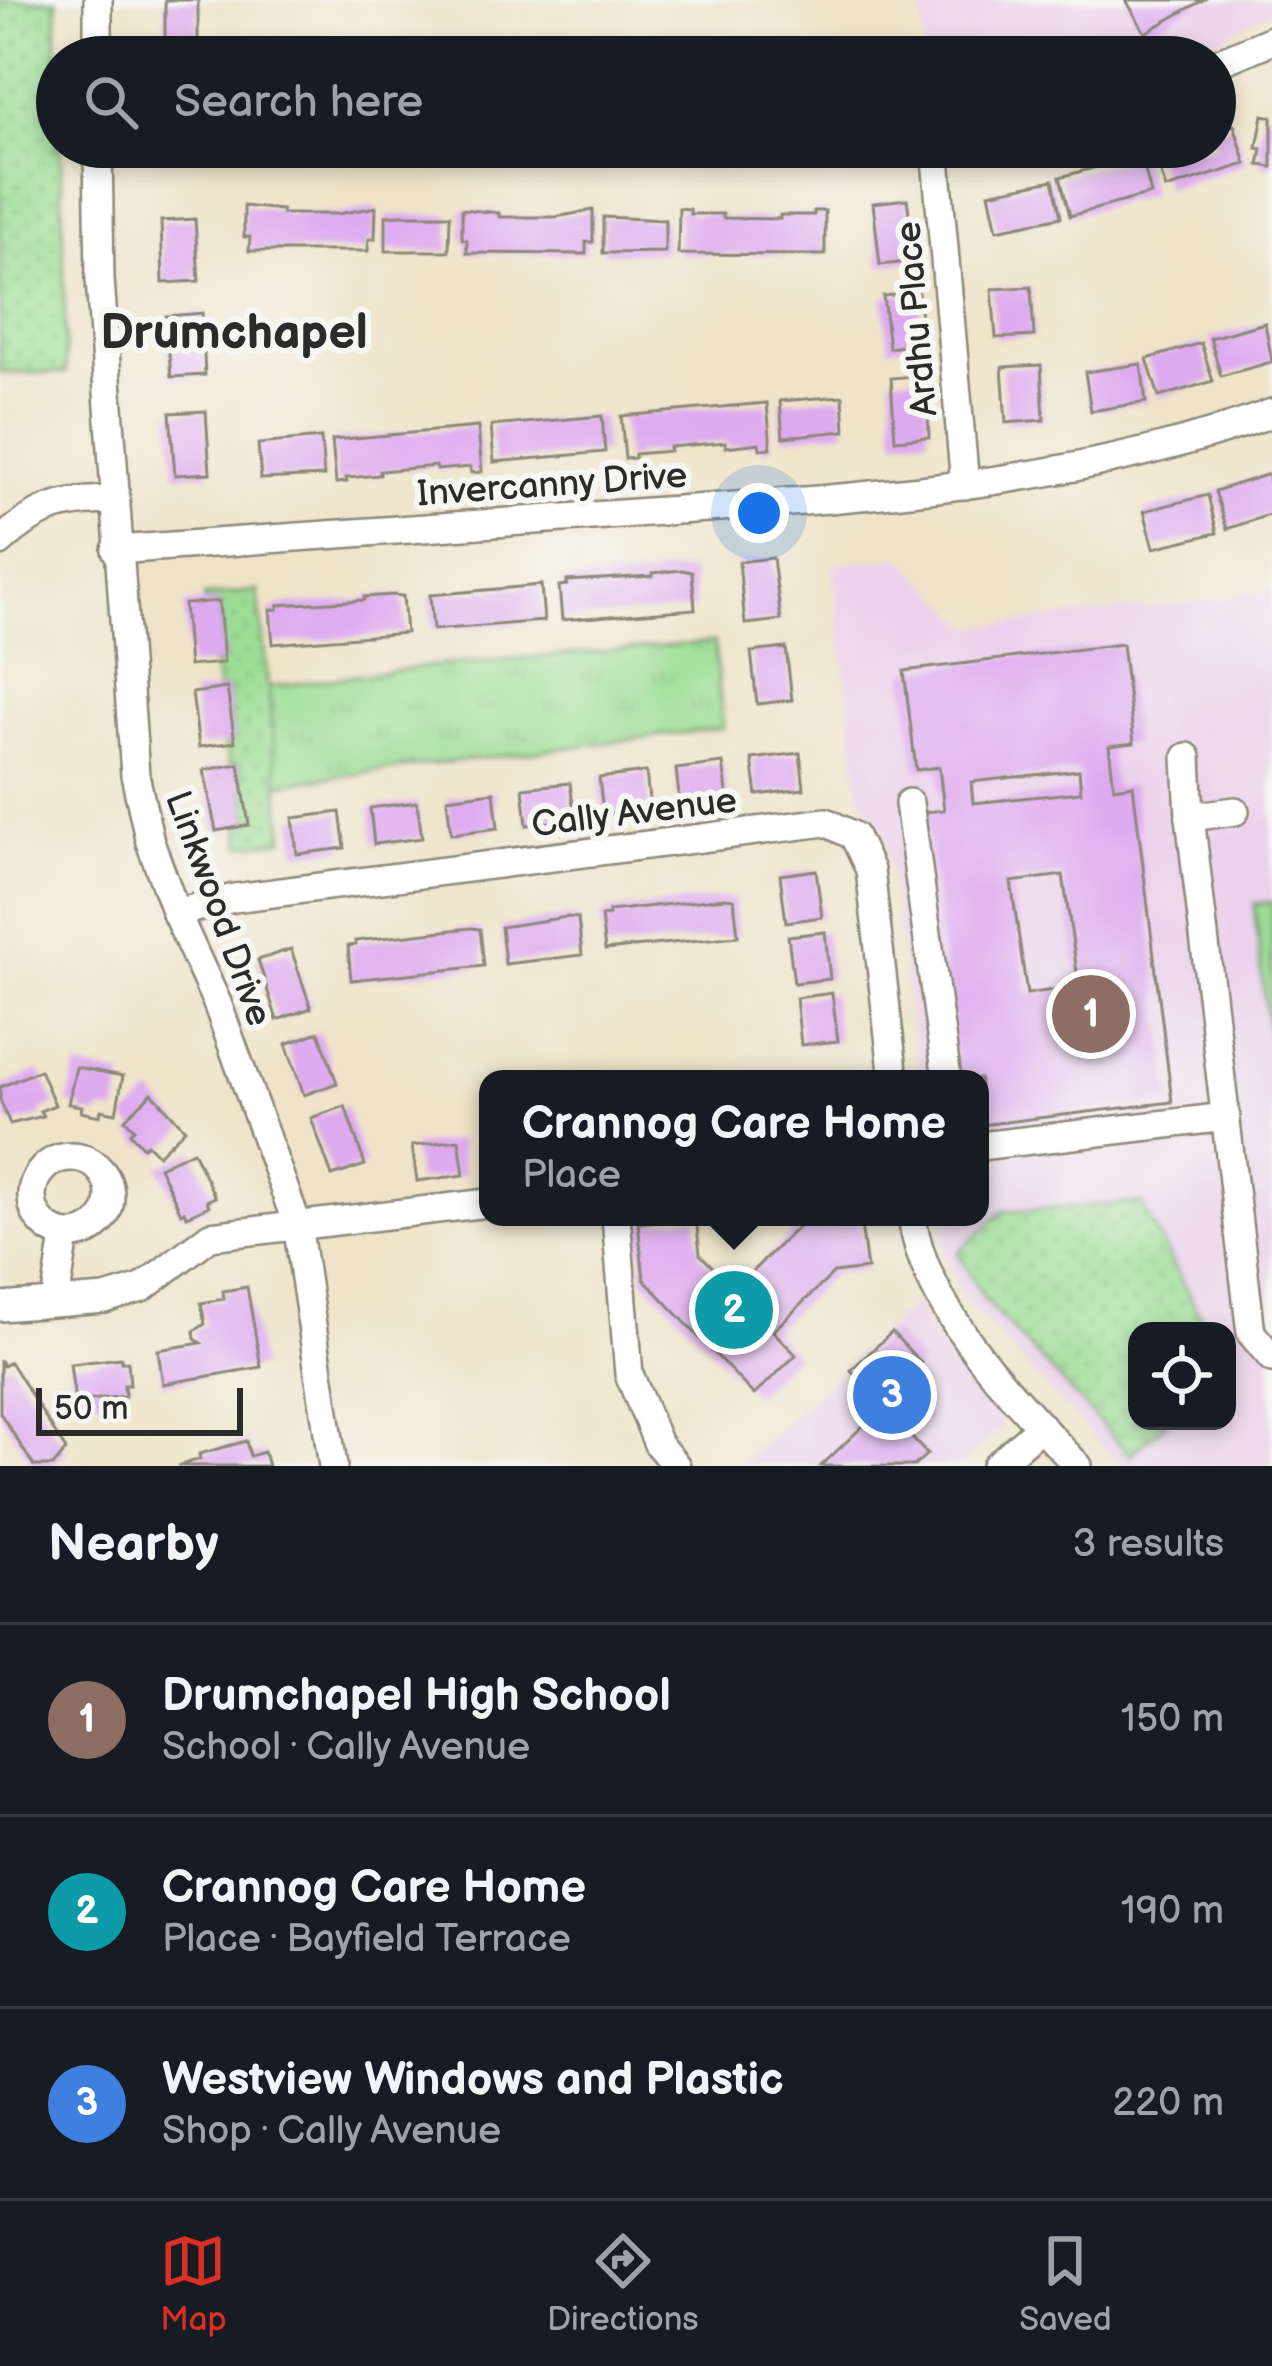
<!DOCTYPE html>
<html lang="en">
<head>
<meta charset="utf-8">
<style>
	body { margin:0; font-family:"Balsamiq Sans",sans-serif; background:#20242c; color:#f1f3f6 }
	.controls { position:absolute; right:36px; bottom:36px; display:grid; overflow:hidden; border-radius:24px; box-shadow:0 6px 18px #0003 }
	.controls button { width:108px; height:108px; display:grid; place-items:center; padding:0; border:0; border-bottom:3px solid #363941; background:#171b24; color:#f1f3f6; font:60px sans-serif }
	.scale { position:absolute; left:36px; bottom:30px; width:207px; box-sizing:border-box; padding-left:12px; border:6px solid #2b2b2b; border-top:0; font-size:33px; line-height:42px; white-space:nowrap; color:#2b2b2b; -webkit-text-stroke:9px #f6f6f2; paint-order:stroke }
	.you { position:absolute; left:759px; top:513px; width:42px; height:42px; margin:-30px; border:9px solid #fff; border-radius:50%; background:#1a73e8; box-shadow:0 0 0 18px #1a73e833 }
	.badge { display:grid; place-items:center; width:78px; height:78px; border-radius:50%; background:#d93025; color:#fff; font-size:39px; font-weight:700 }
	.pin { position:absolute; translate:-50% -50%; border:6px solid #fff; box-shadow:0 3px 12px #0006 }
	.popup { position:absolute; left:479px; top:1070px; width:510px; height:156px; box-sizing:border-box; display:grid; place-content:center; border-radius:24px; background:#171b24; filter:drop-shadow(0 3px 9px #0005); font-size:39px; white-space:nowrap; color:#9ea1a6 }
	.popup b { font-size:45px; color:#f1f3f6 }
	.popup::after { content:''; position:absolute; left:50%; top:100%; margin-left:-24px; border:24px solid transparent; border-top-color:#171b24 }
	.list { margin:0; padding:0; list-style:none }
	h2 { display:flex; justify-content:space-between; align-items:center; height:156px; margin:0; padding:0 48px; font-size:51px }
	h2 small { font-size:39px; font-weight:400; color:#9ea1a6 }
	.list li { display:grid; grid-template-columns:78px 1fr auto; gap:36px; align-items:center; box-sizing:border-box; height:192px; padding:0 48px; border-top:3px solid #363941 }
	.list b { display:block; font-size:45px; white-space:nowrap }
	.list p { margin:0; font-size:39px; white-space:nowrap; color:#9ea1a6 }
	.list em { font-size:39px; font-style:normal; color:#9ea1a6 }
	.icon { flex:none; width:66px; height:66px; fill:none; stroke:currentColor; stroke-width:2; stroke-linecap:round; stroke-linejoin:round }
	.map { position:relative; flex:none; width:1272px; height:1466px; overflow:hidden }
	.search { position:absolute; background:#171b24; box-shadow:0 6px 18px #0003; left:36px; right:36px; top:36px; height:132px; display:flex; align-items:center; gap:30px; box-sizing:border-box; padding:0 42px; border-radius:66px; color:#9ea1a6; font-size:45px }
	.sheet { height:732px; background:#171b24 }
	nav { display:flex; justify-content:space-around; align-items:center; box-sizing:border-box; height:168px; border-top:3px solid #363941; background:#171b24; font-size:33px; color:#9ea1a6 }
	nav a { display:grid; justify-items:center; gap:6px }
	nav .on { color:#d93025 }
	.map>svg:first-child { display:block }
</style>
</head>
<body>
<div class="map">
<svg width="1272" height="1466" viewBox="0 0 1272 1466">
	<defs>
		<pattern id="grass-tufts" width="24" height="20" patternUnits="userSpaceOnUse" patternTransform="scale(3)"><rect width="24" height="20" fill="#9dde95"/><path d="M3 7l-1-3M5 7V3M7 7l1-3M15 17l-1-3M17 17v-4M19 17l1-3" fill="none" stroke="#87bf81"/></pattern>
		<pattern id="park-dots" width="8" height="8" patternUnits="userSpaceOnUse" patternTransform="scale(3)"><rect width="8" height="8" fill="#9dde95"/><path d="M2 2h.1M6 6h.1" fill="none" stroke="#87bf81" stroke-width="1.8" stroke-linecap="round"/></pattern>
	</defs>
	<rect width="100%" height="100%" fill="#f6f6f2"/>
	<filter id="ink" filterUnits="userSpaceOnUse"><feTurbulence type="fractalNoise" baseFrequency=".00833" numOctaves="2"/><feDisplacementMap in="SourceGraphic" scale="24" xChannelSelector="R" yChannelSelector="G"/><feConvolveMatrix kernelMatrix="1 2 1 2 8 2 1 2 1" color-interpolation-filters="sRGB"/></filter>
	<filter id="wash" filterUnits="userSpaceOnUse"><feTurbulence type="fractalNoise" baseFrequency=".004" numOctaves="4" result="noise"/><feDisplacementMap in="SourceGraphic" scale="48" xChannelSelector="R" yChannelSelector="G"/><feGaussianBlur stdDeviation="2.7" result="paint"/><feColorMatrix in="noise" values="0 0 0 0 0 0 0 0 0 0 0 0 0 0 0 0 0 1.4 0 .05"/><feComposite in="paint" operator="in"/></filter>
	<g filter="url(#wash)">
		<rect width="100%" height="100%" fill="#efe4c9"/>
		<g fill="#ebd1eb" fill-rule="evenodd">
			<polygon points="921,0 1272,0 1272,11 1185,57 925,57"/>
			<path d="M 902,558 L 972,628 L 1258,594 L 1272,588 L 1272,1466 L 1121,1466 L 967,1303 L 947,1262 L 939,1217 L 980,1217 L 980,1079 L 919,1079 L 885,833 L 859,793 L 833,565 ZM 1137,1331 L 1227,1331 L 1227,1421 L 1137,1421 Z"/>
			<polygon points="919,1299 927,1328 998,1409 1001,1429 961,1466 739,1466"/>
		</g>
		<polygon fill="url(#grass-tufts)" stroke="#648460" stroke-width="3" points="714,642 723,728 277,784 268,687 433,666"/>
		<g fill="url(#park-dots)" stroke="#648460" stroke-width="3">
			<polygon points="0,0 57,0 57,147 61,147 66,373 0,373"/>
			<polygon points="258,591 284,840 242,845 240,827 249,824 240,765 229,765 225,743 234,741 227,689 218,690 214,664 224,662 219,602 205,602 204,596"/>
			<polygon points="1141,1203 1208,1331 1137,1331 1137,1421 1169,1421 1130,1455 985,1301 958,1252 1003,1211"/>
		</g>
		<polygon fill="#9dde95" stroke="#648460" stroke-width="3" points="1272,902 1272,1064 1254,904"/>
		<g id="blocks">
			<g fill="#deaaef" fill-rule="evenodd">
				<rect x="165" y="0" width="33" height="40"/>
				<polygon points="1126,0 1203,0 1145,33"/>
				<polygon points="528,48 529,57 474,57 474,49"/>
				<rect x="398" y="51" width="54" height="6"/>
				<polygon points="604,51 604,57 550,57 550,52"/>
				<polygon points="377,52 377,57 323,57 323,53"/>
				<polygon points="1263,115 1272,117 1272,167 1259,165 1262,149 1257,148"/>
				<polygon points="1234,125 1246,164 1166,189 1153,149 1215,147 1215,130"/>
				<polygon points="1141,155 1151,194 1070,216 1060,177"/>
				<polygon points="1053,180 1061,217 997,230 989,193"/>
				<polygon points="907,199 916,261 880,265 873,203"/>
				<polygon points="244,206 282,210 282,214 338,214 376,207 375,239 369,239 368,251 249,251 250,237 244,237"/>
				<polygon points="679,208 690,209 690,214 723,214 723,218 780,219 780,215 814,215 814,211 825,211 825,255 678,254"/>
				<polygon points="462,209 499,213 499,217 556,217 593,210 593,242 586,242 586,254 467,253 467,240 462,239"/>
				<polygon points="404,215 450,215 449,251 386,251 386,216"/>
				<polygon points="603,217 665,220 665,252 603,253"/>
				<polygon points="195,219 199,281 163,283 161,221"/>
				<polygon points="1031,287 1034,336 996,338 992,289"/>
				<polygon points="918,292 924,343 889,348 883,296"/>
				<polygon points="202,313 205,375 171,377 166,316"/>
				<polygon points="1265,323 1272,362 1221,376 1210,338"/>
				<polygon points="1201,343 1213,381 1159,397 1147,359"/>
				<polygon points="1141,364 1146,402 1091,411 1085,372"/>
				<polygon points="1041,365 1044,420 1006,423 1002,367"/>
				<polygon points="927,375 929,437 895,440 891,378"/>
				<polygon points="843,396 845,431 783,437 780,401"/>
				<polygon points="767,403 771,448 760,449 759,443 726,447 725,442 669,447 670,451 635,454 635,458 625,459 621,416"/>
				<polygon points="206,411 210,473 175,475 170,413"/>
				<polygon points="602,416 605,452 494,462 491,426"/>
				<polygon points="478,427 482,472 471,473 470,467 437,470 436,466 380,471 380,475 346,478 347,482 336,483 332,440"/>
				<polygon points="321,438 324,476 261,479 258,444"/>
				<polygon points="1269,474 1272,514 1227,529 1215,491"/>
				<polygon points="1208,495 1217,533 1154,548 1144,511"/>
				<polygon points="773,558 781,620 745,624 739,562"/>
				<polygon points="682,570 692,572 695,609 562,620 559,586 567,585 567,581 653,576 653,573"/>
				<polygon points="541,585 544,621 433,630 430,595"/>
				<polygon points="393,595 403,596 406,633 273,644 270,610 278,609 278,605 364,600 364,597"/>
				<polygon points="219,601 224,663 189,666 184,604"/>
				<path d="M 1122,644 L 1134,743 L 1109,746 L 1114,788 L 1133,785 L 1172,1102 L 980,1125 L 980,1079 L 958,1079 L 925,812 L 944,810 L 939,767 L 916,770 L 904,671 ZM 1079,770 L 1081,792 L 973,803 L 971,782 ZM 1063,875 L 1079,986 L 1027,994 L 1011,882 Z"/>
				<polygon points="786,648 792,700 757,704 751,652"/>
				<polygon points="227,688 235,742 199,747 192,693"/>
				<polygon points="800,753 804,789 757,795 752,759"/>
				<polygon points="723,763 728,799 680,805 676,769"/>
				<polygon points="239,764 249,825 216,831 204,770"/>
				<polygon points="646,772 650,808 603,814 599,778"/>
				<polygon points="570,783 575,819 527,825 523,788"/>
				<polygon points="494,792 498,828 451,834 447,798"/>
				<polygon points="417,802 422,838 374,844 370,808"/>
				<polygon points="340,812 345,848 297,854 293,818"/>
				<polygon points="816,870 822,917 786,922 780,875"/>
				<polygon points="724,898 734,899 738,936 605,950 601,916 609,915 609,911"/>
				<polygon points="567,917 578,918 582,955 505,964 501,927"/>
				<polygon points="471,928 480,929 484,966 351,980 348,946 356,945 355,941"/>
				<polygon points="825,932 830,979 794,983 788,936"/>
				<polygon points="291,949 311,1008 277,1020 258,960"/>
				<polygon points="832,993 838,1041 801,1045 796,998"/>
				<polygon points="319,1032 337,1083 304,1095 286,1044"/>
				<polygon points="76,1067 123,1076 116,1113 101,1110 100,1116 81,1112 82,1106 68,1104"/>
				<polygon points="40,1070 55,1105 40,1111 43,1116 10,1124 0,1100 0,1087"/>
				<polygon points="152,1093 185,1129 158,1155 147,1144 143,1147 130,1133 134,1129 125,1119"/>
				<polygon points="345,1106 365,1165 332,1176 311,1118"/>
				<polygon points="459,1140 464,1175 417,1181 412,1146"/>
				<polygon points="193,1151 215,1197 207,1201 209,1206 187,1216 184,1211 181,1213 159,1167"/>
				<polygon points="696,1217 700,1254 734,1289 805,1220 860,1217 867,1269 834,1273 773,1331 796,1355 754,1395 644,1279 638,1223"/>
				<polygon points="247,1287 261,1367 163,1384 158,1350 201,1343 195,1339 194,1331 205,1324 201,1303 224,1299 223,1291"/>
				<polygon points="892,1332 921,1363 900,1383 931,1417 911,1437 927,1454 914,1466 821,1466 884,1406 851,1370"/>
				<polygon points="121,1358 121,1362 128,1362 130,1385 124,1385 125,1396 75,1402 70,1364"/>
				<polygon points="0,1360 3,1366 10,1362 66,1450 53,1466 34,1466 0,1413"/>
				<polygon points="246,1441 250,1456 264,1452 268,1466 178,1466 200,1459 199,1454"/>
			</g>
		</g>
	</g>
	<g filter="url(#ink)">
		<use href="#blocks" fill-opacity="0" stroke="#8d887a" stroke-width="3"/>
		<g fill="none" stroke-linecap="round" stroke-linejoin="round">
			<g stroke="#8d887a" stroke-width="32">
				<g id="minor">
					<polyline points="98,57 98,0"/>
					<polyline points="1215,64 1272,40"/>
					<polyline points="98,147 100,279 135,775 150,842 176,913 217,1003 297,1224 333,1466"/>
					<polyline points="935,147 965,485"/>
					<path d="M 0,542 C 39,506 62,501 114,500"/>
					<path d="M 116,550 C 298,537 480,524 662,511 C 867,497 1078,485 1272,413"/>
					<polyline points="1187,757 1190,817 1251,1333 1272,1358"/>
					<polyline points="909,803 947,1079"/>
					<polyline points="1190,817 1235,811"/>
					<polyline points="176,913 234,898 826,822 854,836 870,870 894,1079"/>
					<polyline points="980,1146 1226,1117"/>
					<circle cx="71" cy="1196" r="39"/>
					<polyline points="616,1217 629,1374 658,1444 676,1466"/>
					<path d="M 912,1217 C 925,1312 1015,1399 1078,1466"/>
					<polyline points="55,1302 65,1236"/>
					<polyline points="0,1307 105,1299 142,1288 210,1236 488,1203"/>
					<polyline points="996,1466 1041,1426"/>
				</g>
			</g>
			<use href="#minor" stroke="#fff" stroke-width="27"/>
		</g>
	</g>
	<g text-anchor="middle" stroke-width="12" stroke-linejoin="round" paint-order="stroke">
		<g font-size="36" fill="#2b2b2b" stroke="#f6f6f2">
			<text transform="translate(915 319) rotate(-95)" y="13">Ardhu Place</text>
			<text transform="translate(552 483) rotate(-4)" y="13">Invercanny Drive</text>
			<text transform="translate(634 811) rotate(-7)" y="13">Cally Avenue</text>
			<text transform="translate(220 908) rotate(70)" y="13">Linkwood Drive</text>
		</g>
		<g font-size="48" font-weight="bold" fill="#2b2b2b" stroke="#f6f6f2">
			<text x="234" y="348">Drumchapel</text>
		</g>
	</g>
</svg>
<div class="controls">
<button><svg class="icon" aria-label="locate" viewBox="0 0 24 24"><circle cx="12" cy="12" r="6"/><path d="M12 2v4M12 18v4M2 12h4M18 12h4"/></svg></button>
</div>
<div class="scale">50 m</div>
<div class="you"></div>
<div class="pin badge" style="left:1091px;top:1014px;background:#8d6e63">1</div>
<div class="pin badge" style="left:734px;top:1310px;background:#0f9aa8">2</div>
<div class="popup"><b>Crannog Care Home</b>Place</div>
<div class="pin badge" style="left:892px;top:1395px;background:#3f7fe0">3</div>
<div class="search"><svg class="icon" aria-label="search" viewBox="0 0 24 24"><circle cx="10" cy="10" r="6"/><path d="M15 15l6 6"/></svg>Search here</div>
</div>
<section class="sheet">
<h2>Nearby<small>3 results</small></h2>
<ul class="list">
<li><span class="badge" style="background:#8d6e63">1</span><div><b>Drumchapel High School</b><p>School · Cally Avenue</p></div><em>150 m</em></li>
<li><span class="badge" style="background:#0f9aa8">2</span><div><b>Crannog Care Home</b><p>Place · Bayfield Terrace</p></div><em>190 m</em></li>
<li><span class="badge" style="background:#3f7fe0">3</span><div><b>Westview Windows and Plastic</b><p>Shop · Cally Avenue</p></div><em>220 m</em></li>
</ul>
</section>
<nav>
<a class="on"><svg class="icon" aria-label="map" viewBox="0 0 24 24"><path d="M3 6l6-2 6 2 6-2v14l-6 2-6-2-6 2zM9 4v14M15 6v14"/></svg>Map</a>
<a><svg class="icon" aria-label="directions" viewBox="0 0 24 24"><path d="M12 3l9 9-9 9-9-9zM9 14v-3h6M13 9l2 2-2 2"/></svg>Directions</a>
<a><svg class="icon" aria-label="saved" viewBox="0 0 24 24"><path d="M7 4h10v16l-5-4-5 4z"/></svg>Saved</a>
</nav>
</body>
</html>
